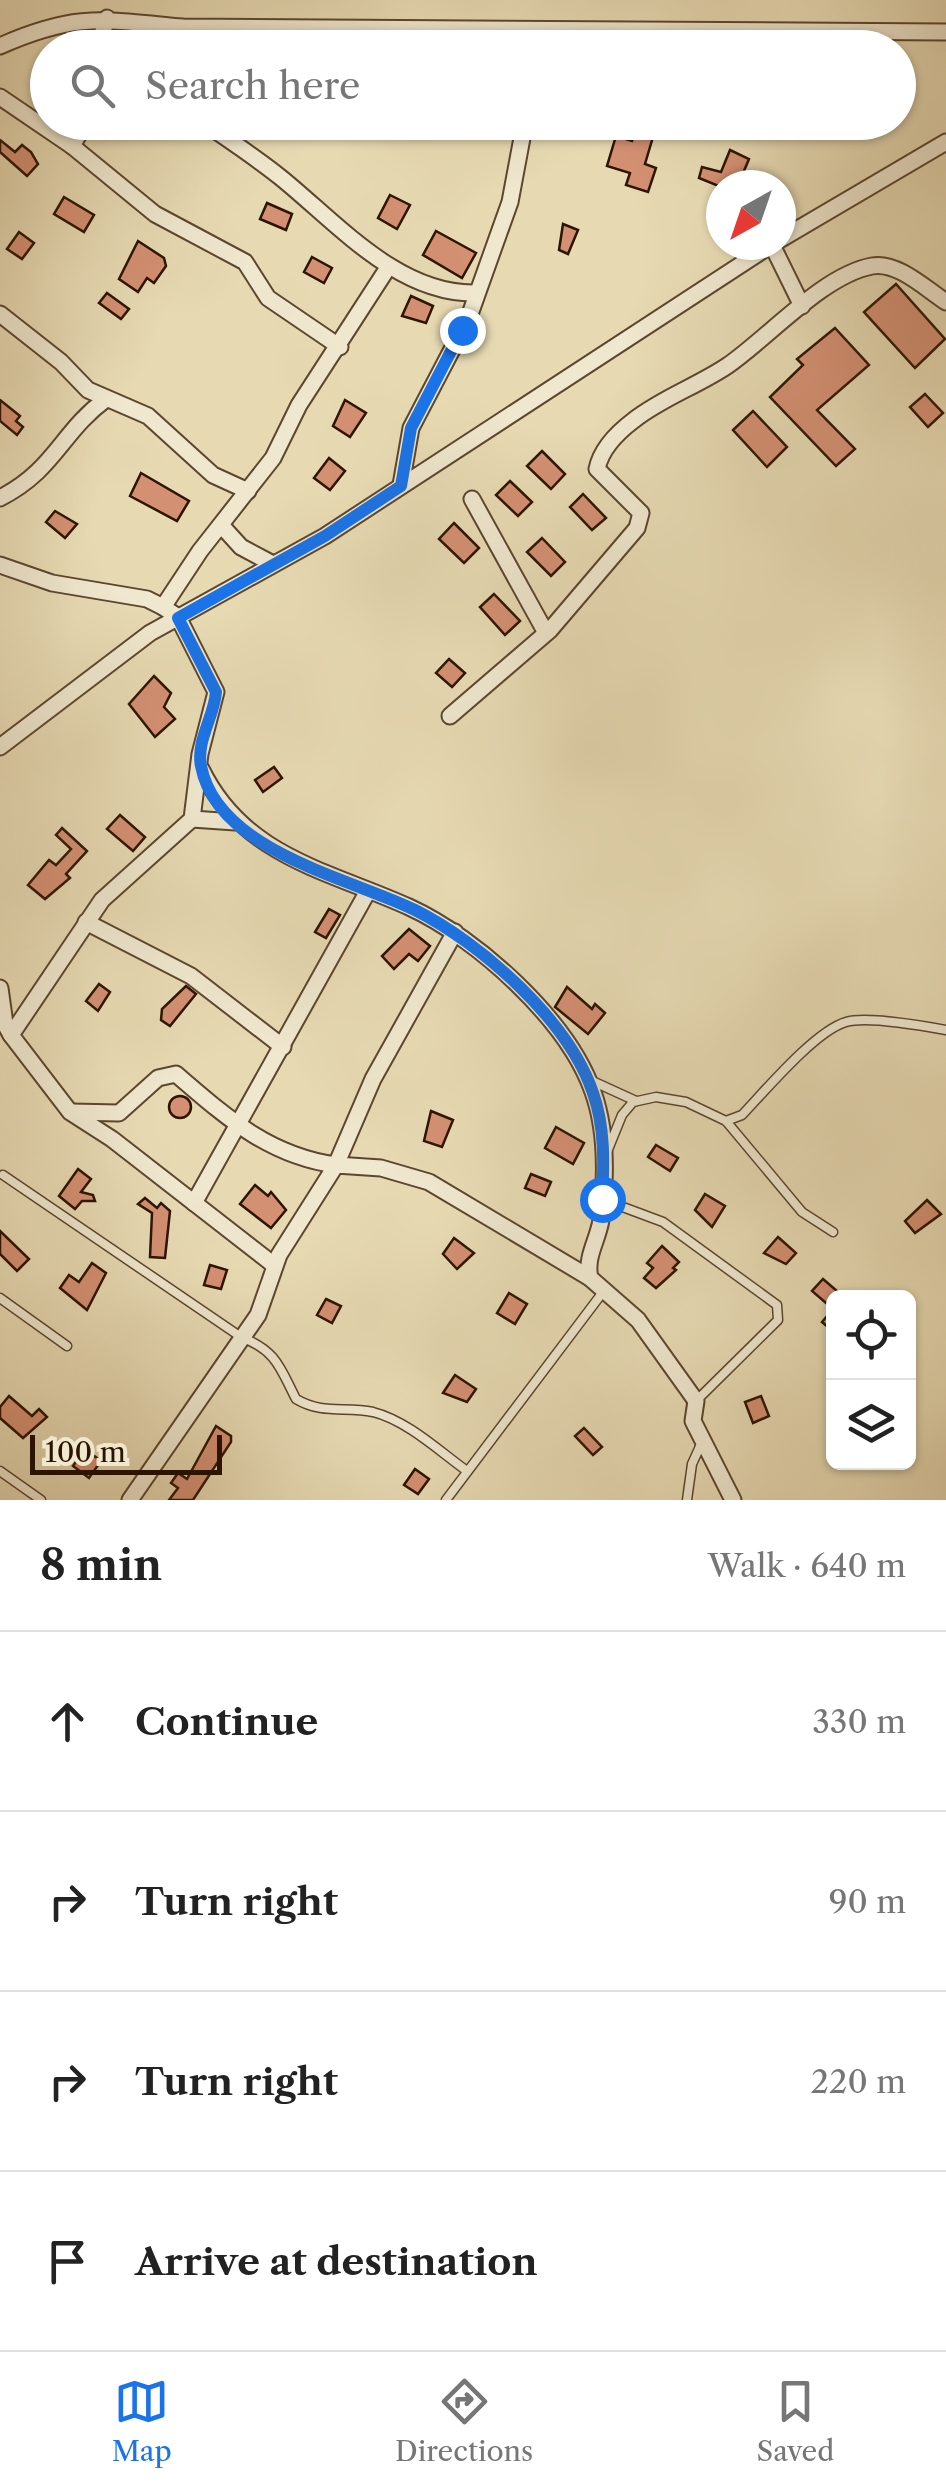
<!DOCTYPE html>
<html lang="en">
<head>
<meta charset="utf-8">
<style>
	body { margin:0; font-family:"Libre Caslon Text",serif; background:#f2f2f2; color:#222 }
	.controls { position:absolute; right:30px; bottom:30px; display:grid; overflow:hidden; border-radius:15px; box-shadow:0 2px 8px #0004 }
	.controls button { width:90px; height:90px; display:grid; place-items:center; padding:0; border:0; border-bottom:2px solid #e0e0e0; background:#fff; color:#222; font:50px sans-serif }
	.compass { position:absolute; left:706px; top:170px; width:90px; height:90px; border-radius:50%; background:#fff; box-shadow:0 2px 8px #0004; rotate:220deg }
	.scale { position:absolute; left:30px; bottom:25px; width:192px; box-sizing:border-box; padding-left:10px; border:5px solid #2d1401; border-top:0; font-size:28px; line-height:35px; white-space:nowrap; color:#2d1401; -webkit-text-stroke:8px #efe7ce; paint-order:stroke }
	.stop { position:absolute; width:30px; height:30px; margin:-22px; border:8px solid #1a73e8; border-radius:50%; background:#fff }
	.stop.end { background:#1a73e8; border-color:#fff; box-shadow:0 2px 10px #0008 }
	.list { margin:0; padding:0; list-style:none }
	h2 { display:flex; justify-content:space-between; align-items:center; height:130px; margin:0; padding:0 40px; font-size:42px }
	h2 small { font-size:32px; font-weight:400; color:#767676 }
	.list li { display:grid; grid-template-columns:65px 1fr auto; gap:30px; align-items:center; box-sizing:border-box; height:180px; padding:0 40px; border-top:2px solid #e0e0e0 }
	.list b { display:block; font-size:38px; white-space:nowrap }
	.list em { font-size:32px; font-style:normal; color:#767676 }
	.icon { flex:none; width:55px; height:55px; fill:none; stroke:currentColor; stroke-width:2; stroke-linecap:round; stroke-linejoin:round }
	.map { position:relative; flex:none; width:946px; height:1500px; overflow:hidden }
	.search { position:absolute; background:#fff; box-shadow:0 2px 8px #0004; left:30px; right:30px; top:30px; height:110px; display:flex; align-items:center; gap:25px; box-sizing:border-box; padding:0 35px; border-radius:55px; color:#767676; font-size:38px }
	.sheet { height:850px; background:#fff }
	nav { display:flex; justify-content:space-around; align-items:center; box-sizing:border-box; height:140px; border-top:2px solid #e0e0e0; background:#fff; font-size:28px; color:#767676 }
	nav a { display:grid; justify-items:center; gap:5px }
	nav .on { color:#1a73e8 }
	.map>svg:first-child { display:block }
</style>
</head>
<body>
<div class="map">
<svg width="946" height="1500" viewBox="0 0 946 1500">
	<rect width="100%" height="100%" fill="#e7dab3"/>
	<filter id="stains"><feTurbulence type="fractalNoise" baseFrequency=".002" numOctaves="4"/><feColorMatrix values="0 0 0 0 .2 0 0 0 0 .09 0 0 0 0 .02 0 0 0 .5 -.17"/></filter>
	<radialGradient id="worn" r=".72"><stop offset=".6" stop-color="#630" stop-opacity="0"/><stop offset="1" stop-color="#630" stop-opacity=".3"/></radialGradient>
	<g fill="#d49073" stroke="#2d1401" stroke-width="2.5">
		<polygon points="637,124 655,130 645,164 656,168 648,192 626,185 630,173 607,166 616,136 632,141"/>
		<polygon points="0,140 15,152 22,145 31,152 38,164 27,176 0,152"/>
		<polygon points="730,150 749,159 738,185 721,187 699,178 702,167 721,172"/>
		<polygon points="390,195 410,205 397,229 378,218"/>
		<polygon points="64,197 94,215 84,232 54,214"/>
		<polygon points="267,203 292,214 286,230 260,219"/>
		<polygon points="563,224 578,230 568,254 559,250"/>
		<polygon points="436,231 476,253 462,278 423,255"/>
		<polygon points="19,232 34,243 22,259 7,249"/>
		<polygon points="138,241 164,258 166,266 154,283 147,278 138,292 119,279"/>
		<polygon points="312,257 332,268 324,283 304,272"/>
		<polygon points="896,284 945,339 915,368 864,312"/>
		<polygon points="107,293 129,309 121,319 99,303"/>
		<polygon points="411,296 433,306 426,323 402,316"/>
		<polygon points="835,328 869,365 817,410 855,449 836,466 770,397 803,365 797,359"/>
		<polygon points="925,394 943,413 928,427 910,407"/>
		<polygon points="0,400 20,416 16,421 23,427 17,435 0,421"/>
		<polygon points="345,400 366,413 350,437 333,426"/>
		<polygon points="753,411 787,447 767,467 733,430"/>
		<polygon points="542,451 565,474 551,489 527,466"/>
		<polygon points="329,458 345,471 330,490 314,478"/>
		<polygon points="141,473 189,501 177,521 130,496"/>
		<polygon points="510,481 532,502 518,516 496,495"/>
		<polygon points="583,494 606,518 592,530 570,507"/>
		<polygon points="55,511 77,524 65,538 46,522"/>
		<polygon points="454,523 479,548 464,563 439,539"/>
		<polygon points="542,538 565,562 551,576 527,552"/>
		<polygon points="494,594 520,621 505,635 480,607"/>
		<polygon points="449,659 465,673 452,687 436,673"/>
		<polygon points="154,676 171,693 164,707 175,719 155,737 129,704"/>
		<polygon points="274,767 282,778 263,792 255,780"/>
		<polygon points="120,815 145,837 133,851 107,829"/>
		<polygon points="62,828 87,851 66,874 70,878 45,899 28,885 49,860 56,865 71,849 56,835"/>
		<polygon points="329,909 340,915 326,938 315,932"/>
		<polygon points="409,929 430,946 418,961 409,954 394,969 382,956"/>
		<polygon points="99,984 110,992 98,1011 86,1001"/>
		<polygon points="186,986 196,994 170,1026 161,1020 162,1009"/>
		<polygon points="567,987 592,1009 595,1004 605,1013 588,1034 555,1007"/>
		<circle cx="180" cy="1107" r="11"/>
		<polygon points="431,1111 453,1120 442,1147 424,1141"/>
		<polygon points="556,1127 584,1143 573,1164 545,1148"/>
		<polygon points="656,1145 678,1158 670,1171 648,1157"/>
		<polygon points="78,1169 91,1179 81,1192 93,1195 95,1201 82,1201 75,1209 59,1196"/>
		<polygon points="531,1174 551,1182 545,1196 525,1188"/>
		<polygon points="255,1185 268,1196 271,1192 286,1210 271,1228 240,1204"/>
		<polygon points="705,1194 725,1206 712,1227 695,1210"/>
		<polygon points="145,1198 157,1208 161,1203 170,1211 165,1258 150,1257 152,1213 138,1204"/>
		<polygon points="927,1200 941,1214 915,1233 905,1221"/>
		<polygon points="0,1231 29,1259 17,1271 0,1254"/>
		<polygon points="778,1237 796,1253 786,1264 764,1253"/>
		<polygon points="454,1238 474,1253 457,1269 443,1254"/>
		<polygon points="662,1246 679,1262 673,1268 676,1270 656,1288 644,1278 653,1268 647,1263"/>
		<polygon points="92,1263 106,1273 87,1310 60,1288 69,1275 79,1282"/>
		<polygon points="210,1265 227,1270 221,1289 204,1285"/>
		<polygon points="823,1279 837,1291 834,1332 822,1322 833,1309 812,1291"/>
		<polygon points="509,1293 527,1304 515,1324 497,1313"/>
		<polygon points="326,1299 341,1306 332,1323 317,1315"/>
		<polygon points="455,1375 476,1389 467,1402 443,1393"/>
		<polygon points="9,1396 32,1416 39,1409 47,1417 23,1438 0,1418 0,1407"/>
		<polygon points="761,1396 769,1416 753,1423 745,1402"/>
		<polygon points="216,1426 231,1436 231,1442 193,1500 169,1500 178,1488 171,1483 178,1473 187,1479"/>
		<polygon points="584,1428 602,1447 593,1455 575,1436"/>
		<polygon points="85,1449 101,1461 89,1478 73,1466"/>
		<polygon points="415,1469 429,1479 418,1494 404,1485"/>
	</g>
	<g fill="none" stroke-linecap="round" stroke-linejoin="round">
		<g stroke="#5c462e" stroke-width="11">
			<g id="lane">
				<polyline points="590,1080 636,1101"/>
				<path d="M 726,1121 L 742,1115 C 765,1091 815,1031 846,1022 C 865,1016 924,1026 946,1030"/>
				<polyline points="607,1152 622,1115 633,1102 656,1097 686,1102 726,1121 802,1212 833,1232"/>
				<path d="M 3,1175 L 241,1337 C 277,1351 280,1368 296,1399 C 323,1415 345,1406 373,1412 C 408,1421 439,1451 467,1471"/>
				<polyline points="604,1200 663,1222 777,1305 778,1320 696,1401"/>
				<polyline points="0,1298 67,1346"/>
				<polyline points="0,1471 41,1500"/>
				<polyline points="446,1500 603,1292"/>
				<polyline points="687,1500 692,1464 702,1442"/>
			</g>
		</g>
		<g stroke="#5c462e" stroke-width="19">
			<g id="street">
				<path d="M 0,46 C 77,12 104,20 183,27 L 946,32"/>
				<polyline points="98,48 107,18"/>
				<polyline points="0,97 72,146 155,214 245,262 268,298 340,347"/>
				<path d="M 203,122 C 229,140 255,157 280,177 C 336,222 398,295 476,293"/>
				<polyline points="72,146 86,122"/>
				<polyline points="781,239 946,142"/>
				<polyline points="772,245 802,306"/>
				<polyline points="0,314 61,362 88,390 148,416 213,475 248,491"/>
				<polyline points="401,485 411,428 469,317 510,202 525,122"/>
				<path d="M 0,498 C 55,470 61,432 106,399"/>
				<polyline points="472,499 546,633"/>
				<polyline points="221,525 241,547 273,564"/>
				<polyline points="0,565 52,583 147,599 163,607 178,617 216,692 200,754 192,819 102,900 11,1035 70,1112 112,1139 274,1265"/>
				<polyline points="163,607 200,551 273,458 299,405 389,266"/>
				<path d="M 450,716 L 550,630 L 637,528 L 641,513 L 597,469 C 601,449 618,432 634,420 C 662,398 697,386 727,366 C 768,338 823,275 872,266 C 897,261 926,289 946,302"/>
				<polyline points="0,747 150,633 325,536 771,245"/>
				<path d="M 201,769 C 244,857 327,870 409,907 C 477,938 568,1020 593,1092 C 607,1131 606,1179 601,1220 C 598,1240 585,1257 590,1278 L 638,1320 L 696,1401 L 693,1421 L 733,1500"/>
				<polyline points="192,819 235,822"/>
				<polyline points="86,922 191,976 283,1047"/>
				<polyline points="0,988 5,1024 11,1035"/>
				<path d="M 71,1112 L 119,1113 L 158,1078 L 176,1074 C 226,1117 269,1156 336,1165 L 373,1079 L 455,932"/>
				<polyline points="194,1203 368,891"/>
				<polyline points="130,1500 258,1315 279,1255 336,1165 381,1168 429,1182 590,1278"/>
			</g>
		</g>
		<use href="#lane" stroke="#efe7ce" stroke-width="8"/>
		<use href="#street" stroke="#efe7ce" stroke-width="15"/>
	</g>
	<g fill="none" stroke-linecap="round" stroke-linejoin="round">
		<path stroke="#1a73e8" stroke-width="12" d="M 462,330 L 411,428 L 401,486 L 325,536 L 178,618 L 216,692 C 214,717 196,741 201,766 C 217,851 350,878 415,910 C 481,943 569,1021 593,1093 C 605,1127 604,1163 602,1199"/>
	</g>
	<rect width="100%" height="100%" filter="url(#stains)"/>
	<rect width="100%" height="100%" fill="url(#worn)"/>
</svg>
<div class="controls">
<button><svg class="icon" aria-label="locate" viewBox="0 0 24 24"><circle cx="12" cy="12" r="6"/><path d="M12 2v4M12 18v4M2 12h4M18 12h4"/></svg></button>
<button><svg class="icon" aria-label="layers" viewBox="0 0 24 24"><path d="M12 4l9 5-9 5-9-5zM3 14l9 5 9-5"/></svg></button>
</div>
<svg class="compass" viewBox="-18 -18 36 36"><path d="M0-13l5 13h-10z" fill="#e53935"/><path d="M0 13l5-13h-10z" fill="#767676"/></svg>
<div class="scale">100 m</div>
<div class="stop" style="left:602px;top:1199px"></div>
<div class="stop end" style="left:462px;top:330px"></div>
<div class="search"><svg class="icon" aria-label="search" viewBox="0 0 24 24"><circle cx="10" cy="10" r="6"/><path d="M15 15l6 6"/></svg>Search here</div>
</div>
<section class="sheet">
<h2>8 min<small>Walk · 640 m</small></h2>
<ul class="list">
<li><svg class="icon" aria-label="ahead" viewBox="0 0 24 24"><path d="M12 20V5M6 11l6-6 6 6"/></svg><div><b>Continue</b></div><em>330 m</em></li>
<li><svg class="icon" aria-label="right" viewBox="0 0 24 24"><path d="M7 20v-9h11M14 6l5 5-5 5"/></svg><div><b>Turn right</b></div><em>90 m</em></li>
<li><svg class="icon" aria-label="right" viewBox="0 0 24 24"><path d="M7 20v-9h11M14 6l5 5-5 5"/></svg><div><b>Turn right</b></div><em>220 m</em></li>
<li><svg class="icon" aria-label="arrive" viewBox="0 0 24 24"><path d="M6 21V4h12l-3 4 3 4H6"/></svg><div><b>Arrive at destination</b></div></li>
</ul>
</section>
<nav>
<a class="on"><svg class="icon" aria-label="map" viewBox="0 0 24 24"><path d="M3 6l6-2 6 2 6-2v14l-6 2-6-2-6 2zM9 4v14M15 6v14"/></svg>Map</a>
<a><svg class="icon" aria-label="directions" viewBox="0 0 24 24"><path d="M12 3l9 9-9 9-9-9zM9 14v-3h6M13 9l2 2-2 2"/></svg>Directions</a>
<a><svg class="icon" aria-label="saved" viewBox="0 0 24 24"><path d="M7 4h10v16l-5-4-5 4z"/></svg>Saved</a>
</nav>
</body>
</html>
